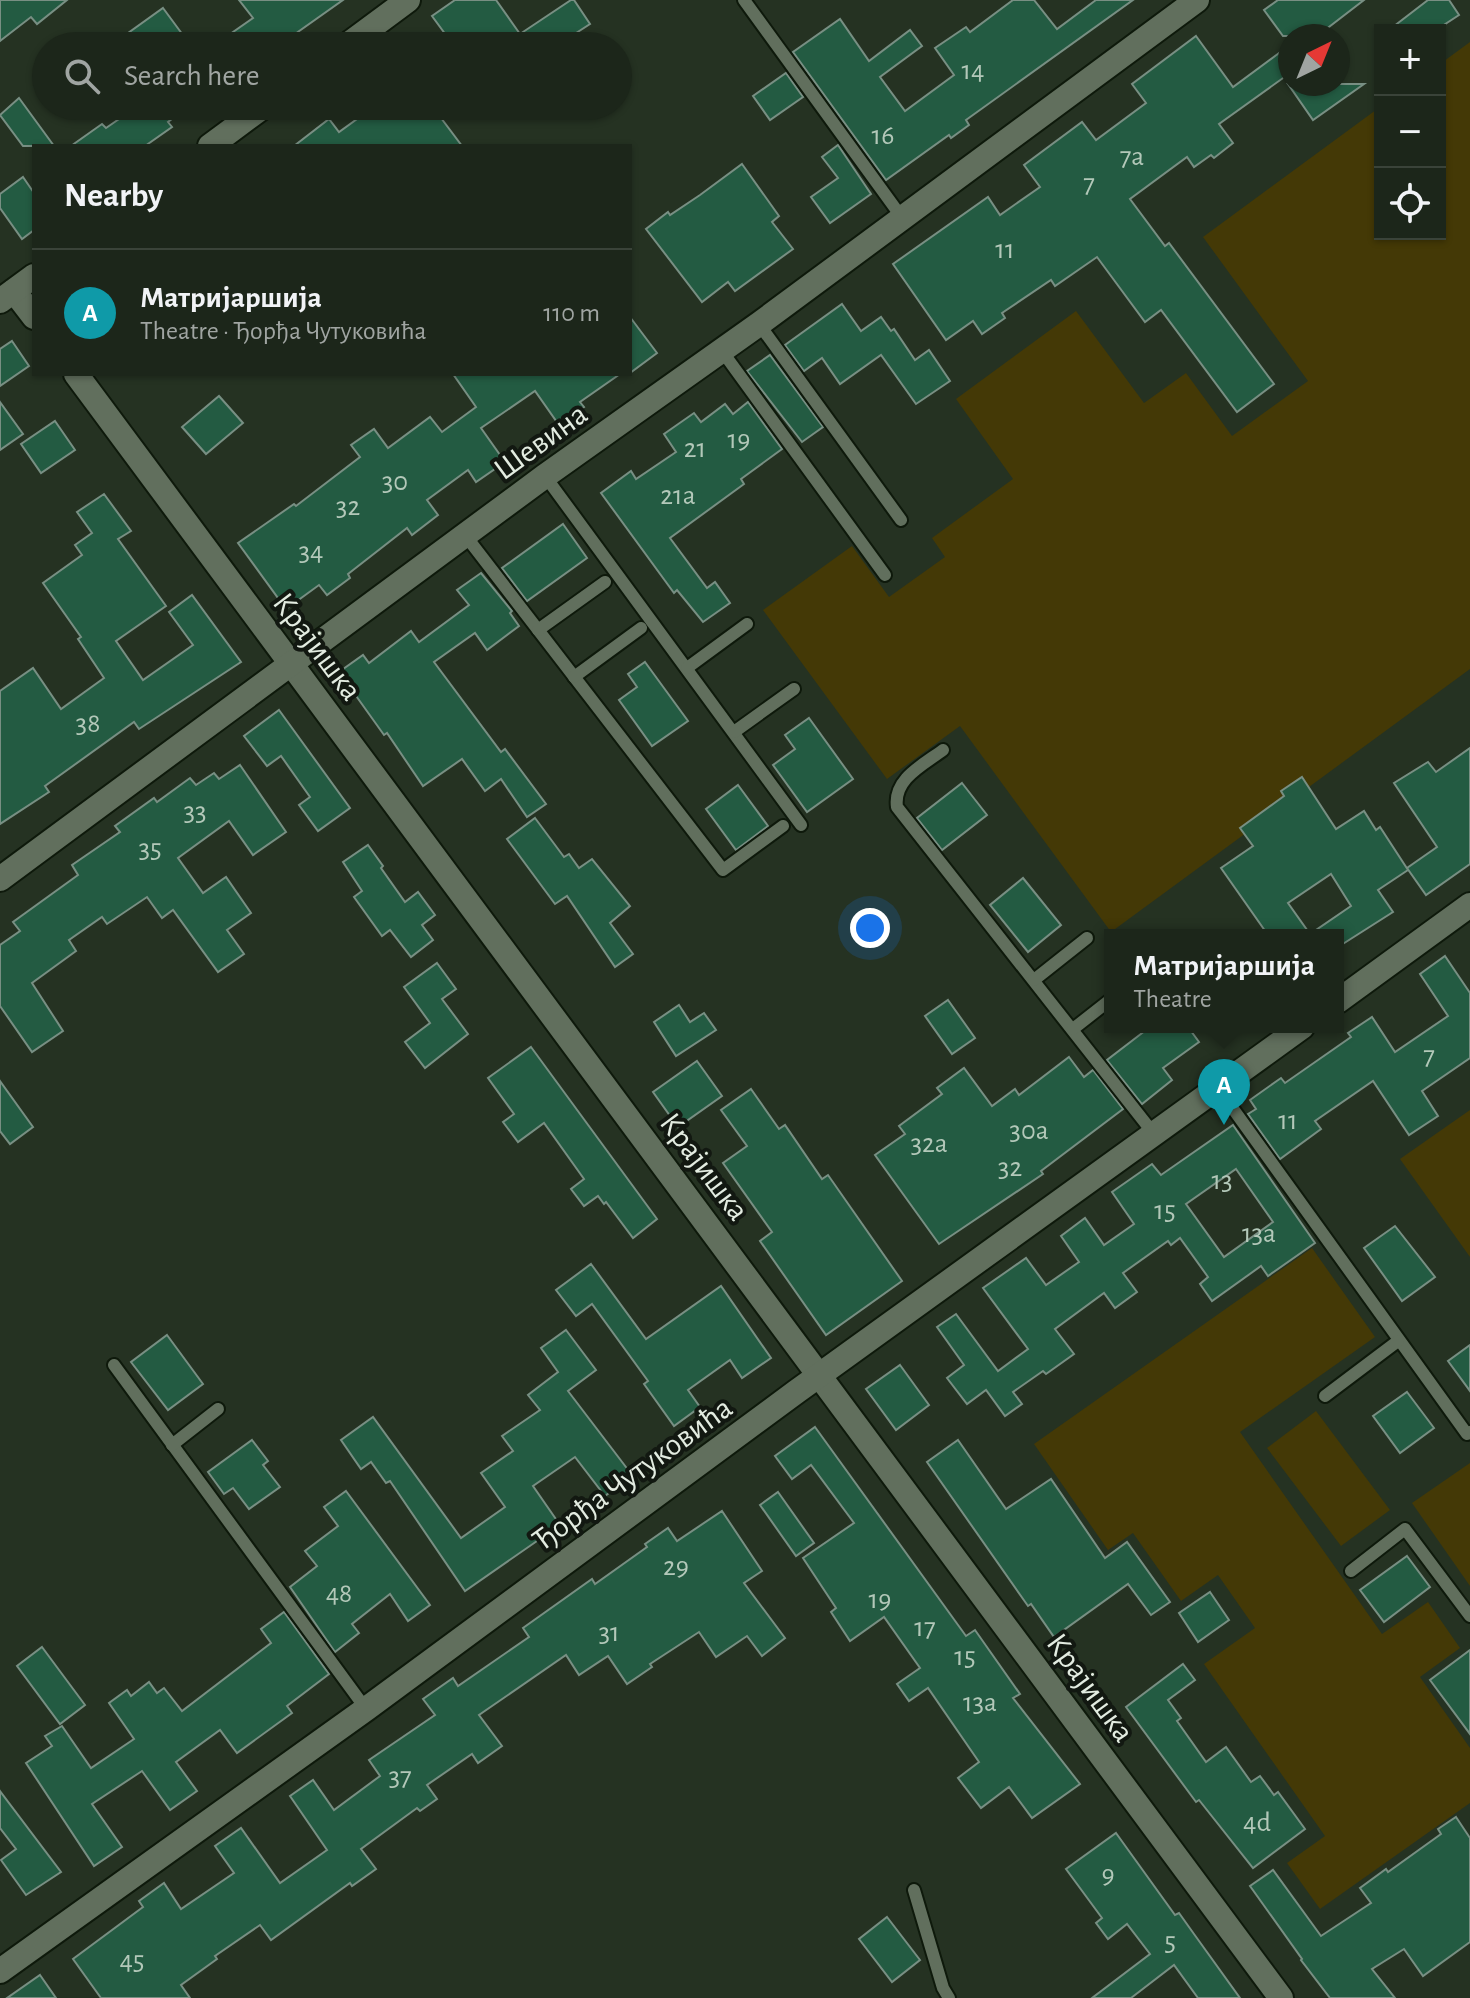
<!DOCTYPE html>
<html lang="en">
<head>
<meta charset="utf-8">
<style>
	body { margin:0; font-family:"Alegreya Sans",sans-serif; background:#293227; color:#f1f3f6 }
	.controls { position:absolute; right:24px; top:24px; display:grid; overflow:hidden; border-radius:0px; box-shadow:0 2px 6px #0004 }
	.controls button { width:72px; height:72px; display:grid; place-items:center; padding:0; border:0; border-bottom:2px solid #3a4339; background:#1c261a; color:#f1f3f6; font:40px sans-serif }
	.compass { position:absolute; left:1278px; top:24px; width:72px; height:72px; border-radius:50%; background:#1c261a; box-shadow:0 2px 6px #0004; rotate:43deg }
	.you { position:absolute; left:870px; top:928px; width:28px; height:28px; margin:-20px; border:6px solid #fff; border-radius:50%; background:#1a73e8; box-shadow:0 0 0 12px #1a73e833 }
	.badge { display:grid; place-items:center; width:52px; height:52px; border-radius:50%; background:#7ebdf9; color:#fff; font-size:26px; font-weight:700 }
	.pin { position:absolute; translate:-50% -66px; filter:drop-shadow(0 2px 4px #0008) }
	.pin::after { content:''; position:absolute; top:42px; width:28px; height:24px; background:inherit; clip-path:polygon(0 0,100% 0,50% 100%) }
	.popup { position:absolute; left:1104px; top:929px; width:240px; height:104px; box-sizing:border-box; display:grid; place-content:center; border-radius:0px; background:#1c261a; filter:drop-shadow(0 2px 6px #0005); font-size:26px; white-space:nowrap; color:#a0a5a2 }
	.popup b { font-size:30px; color:#f1f3f6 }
	.popup::after { content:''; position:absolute; left:50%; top:100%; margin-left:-16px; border:16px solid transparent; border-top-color:#1c261a }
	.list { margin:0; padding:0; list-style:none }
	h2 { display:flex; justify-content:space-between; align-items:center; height:104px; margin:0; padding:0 32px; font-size:34px }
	h2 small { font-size:26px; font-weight:400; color:#a0a5a2 }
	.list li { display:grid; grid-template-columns:52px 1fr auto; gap:24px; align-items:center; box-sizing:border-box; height:128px; padding:0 32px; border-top:2px solid #3a4339 }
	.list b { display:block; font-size:30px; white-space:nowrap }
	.list p { margin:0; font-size:26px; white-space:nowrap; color:#a0a5a2 }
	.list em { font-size:26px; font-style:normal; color:#a0a5a2 }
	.icon { flex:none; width:44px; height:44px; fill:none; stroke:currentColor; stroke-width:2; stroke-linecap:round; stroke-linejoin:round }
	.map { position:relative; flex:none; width:1470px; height:1998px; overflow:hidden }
	.search { position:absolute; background:#1c261a; box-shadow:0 2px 6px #0004; left:32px; top:32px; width:600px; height:88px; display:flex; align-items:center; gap:20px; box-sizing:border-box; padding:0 28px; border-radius:44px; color:#a0a5a2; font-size:30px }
	.panel { position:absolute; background:#1c261a; box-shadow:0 2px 6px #0004; left:32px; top:144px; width:600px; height:232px; border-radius:0px }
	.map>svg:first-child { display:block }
</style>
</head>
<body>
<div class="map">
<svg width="1470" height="1998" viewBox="0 0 1470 1998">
	<rect width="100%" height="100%" fill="#253222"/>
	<g fill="#443906">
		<polygon points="1470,42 1470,669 1111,932 960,726 887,779 763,610 852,546 889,597 945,557 932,538 1013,479 956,399 1076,311 1144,403 1186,373 1232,436 1308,381 1203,237 1380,107 1380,234 1440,234 1440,64"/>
		<polygon points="1470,1110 1470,1257 1400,1159"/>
		<polygon points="1312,1248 1375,1337 1240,1432 1382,1634 1428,1602 1460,1648 1420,1677 1470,1748 1470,1803 1320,1909 1287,1863 1325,1836 1204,1664 1255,1628 1218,1575 1181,1601 1133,1533 1108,1550 1034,1444"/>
		<polygon points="1316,1411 1390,1510 1341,1546 1267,1448"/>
		<polygon points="1470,1463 1470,1586 1412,1503"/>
	</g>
	<g fill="#235b42" stroke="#788f83" stroke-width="2" fill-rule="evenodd">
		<polygon points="0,0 67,0 37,24 31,17 0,41"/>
		<polygon points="239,0 343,0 278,46 213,46 253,18"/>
		<polygon points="455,0 496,0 520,34 571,0 574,0 590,24 556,46 476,46 470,38 458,46 454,46 432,16"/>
		<polygon points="1013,0 1034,0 1057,29 1096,0 1133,0 966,120 969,125 951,138 949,135 886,180 793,52 840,19 869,61 910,30 922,46 880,77 905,111 954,75 935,48 966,27 970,32"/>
		<polygon points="1278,0 1364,0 1325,30 1304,30 1308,36 1283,36 1264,10"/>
		<polygon points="1428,0 1449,0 1459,15 1436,30 1389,30"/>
		<polygon points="163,8 191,46 110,46"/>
		<polygon points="1196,36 1233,87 1290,45 1290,73 1219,124 1233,143 1214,158 1211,155 1194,167 1187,157 1130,199 1165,246 1169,243 1274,384 1237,412 1161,310 1145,322 1097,257 1055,286 1051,280 1002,313 1005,318 982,334 973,321 946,340 893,264 988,197 1000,215 1040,187 1024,165 1082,122 1096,140 1146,103 1132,84"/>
		<polygon points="786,73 803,97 770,120 753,96"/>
		<polygon points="1288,84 1364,84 1313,120"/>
		<polygon points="19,98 54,146 23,146 0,115"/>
		<polygon points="138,106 189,106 168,122 172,127 145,146 71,146 102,124 106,128"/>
		<polygon points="375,106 432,106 462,146 294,146 329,119 339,132"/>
		<polygon points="838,145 871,194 830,223 811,197 838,178 822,157"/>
		<polygon points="742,164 779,216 772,222 793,249 735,291 728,282 702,302 646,229 668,212 670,215 700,195"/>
		<polygon points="23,177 34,193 34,230 22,239 0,208 0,194"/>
		<polygon points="842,304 861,331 881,317 891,331 894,329 915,360 929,350 950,381 916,404 881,355 840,384 822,358 804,371 785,345"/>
		<polygon points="630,317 657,353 630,373"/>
		<polygon points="12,341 29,366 0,386 0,349"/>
		<polygon points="770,355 823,427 802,442 747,371"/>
		<polygon points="453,374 620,374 580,402 584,407 559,425 535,391 481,428 505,462 476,482 468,470 427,500 438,515 412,535 407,528 348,574 350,578 327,595 319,585 286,609 238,543 294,504 296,506 360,457 351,445 374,429 388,448 430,417 442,432 476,407"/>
		<polygon points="219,396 243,423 206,454 182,427"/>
		<polygon points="0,402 23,434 0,450"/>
		<polygon points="748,402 782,449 741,479 744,484 670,538 707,588 715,582 730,603 703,622 677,590 674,593 601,493 631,471 636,479 676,452 664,434 694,413 701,422 725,404 733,414"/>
		<polygon points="55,421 75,450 41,473 21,444"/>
		<polygon points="104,494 131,531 118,539 166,606 116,641 143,680 193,645 169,612 192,595 241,662 139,729 134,722 45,786 49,792 0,824 0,691 33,668 61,709 104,678 78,639 81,637 43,583 82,555 75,545 92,533 77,512"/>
		<polygon points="563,524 587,558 527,601 502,568"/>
		<polygon points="481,573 512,611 510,613 519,626 487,650 475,633 434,662 501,752 505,749 546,804 527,817 501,779 485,791 462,759 423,786 387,733 384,735 339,672 363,655 369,663 411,631 419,642 469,605 457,590"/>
		<polygon points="645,662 688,721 652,746 619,700 637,687 628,674"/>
		<polygon points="279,710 350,808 318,831 299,805 310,797 281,756 267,766 244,736"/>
		<polygon points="809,718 853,779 807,812 773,765 795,749 785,735"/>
		<polygon points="1470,748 1470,864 1426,895 1407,868 1437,847 1394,783 1428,762 1436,772"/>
		<polygon points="240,765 286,832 253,855 229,821 178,858 203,893 226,877 251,913 227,930 244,954 218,972 173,910 162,918 147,897 107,924 102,917 69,940 76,951 32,983 63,1031 32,1052 0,1006 0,945 20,931 13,922 78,875 72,865 120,832 115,826 154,798 157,802 190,778 196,785 214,773 219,779"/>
		<path d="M 1302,777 L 1336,829 L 1364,811 L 1376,830 L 1380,827 L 1408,870 L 1378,890 L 1393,912 L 1338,947 L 1338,935 L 1268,935 L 1221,868 L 1253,846 L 1240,828 L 1284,796 L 1281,791 ZM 1331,874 L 1351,906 L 1310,934 L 1288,903 Z"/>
		<polygon points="962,783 987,815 942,850 917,818"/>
		<polygon points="738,785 768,826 736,850 706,809"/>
		<polygon points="535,818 564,857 569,854 579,868 592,859 630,906 610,923 633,954 615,967 567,896 555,904 507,839"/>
		<polygon points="368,845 383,866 381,868 405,902 418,892 435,915 422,925 433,940 411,957 390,930 382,936 354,897 362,891 343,862"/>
		<polygon points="1023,878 1061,925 1028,952 990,905"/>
		<polygon points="1445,956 1470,993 1470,1058 1422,1091 1438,1116 1409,1135 1373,1081 1315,1121 1321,1129 1280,1159 1248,1114 1256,1109 1250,1100 1281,1078 1285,1083 1351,1037 1348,1033 1372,1017 1395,1052 1448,1016 1420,974"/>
		<polygon points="437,963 456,989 442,999 468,1034 425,1068 405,1042 430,1023 404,987"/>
		<polygon points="948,1000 975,1038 952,1054 925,1016"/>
		<polygon points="679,1005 690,1022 704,1013 716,1030 676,1056 654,1022"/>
		<polygon points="1150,1027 1188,1027 1199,1042 1163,1068 1172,1080 1142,1104 1107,1060"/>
		<polygon points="531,1047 657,1219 633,1238 606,1202 604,1204 598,1196 584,1206 571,1189 584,1179 544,1123 518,1142 503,1122 514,1114 488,1078"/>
		<polygon points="1069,1057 1084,1077 1093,1070 1123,1109 1041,1171 1043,1174 939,1244 875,1155 905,1134 899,1126 942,1094 937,1088 964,1068 992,1106 1015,1089 1019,1095"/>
		<polygon points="697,1061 722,1096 678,1127 653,1092"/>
		<polygon points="0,1081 33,1127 10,1144 0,1131"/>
		<polygon points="751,1089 779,1129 785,1125 822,1179 828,1175 902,1281 826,1335 760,1241 772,1232 723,1163 747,1146 721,1110"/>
		<path d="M 1233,1125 L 1315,1243 L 1268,1276 L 1261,1266 L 1212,1301 L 1200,1284 L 1208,1277 L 1180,1238 L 1171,1245 L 1168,1241 L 1123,1273 L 1137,1292 L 1115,1308 L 1104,1293 L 1055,1329 L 1074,1354 L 1046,1374 L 1043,1371 L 1013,1392 L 1022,1404 L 1005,1416 L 986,1390 L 967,1404 L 947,1378 L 964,1365 L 937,1327 L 956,1314 L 998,1371 L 1028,1349 L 983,1288 L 1026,1258 L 1046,1285 L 1079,1262 L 1061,1236 L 1085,1218 L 1104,1245 L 1134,1224 L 1112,1192 L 1152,1164 L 1161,1175 ZM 1236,1169 L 1273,1222 L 1224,1257 L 1186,1204 Z"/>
		<polygon points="1395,1226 1435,1277 1402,1301 1364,1248"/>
		<polygon points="591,1264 646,1339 721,1286 771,1358 742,1378 730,1360 688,1390 700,1407 674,1426 644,1384 648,1381 592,1304 576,1316 556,1290"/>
		<polygon points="566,1330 596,1370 568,1391 632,1475 605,1496 575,1457 533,1486 560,1525 465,1591 390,1481 386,1483 371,1462 361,1469 341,1440 373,1417 461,1538 505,1507 481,1473 513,1451 502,1436 540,1410 528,1395 558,1372 541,1348"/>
		<polygon points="167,1335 203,1384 168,1410 131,1362"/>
		<polygon points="1470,1345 1470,1391 1448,1361"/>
		<polygon points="900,1365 929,1405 896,1430 866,1389"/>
		<polygon points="1407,1392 1434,1428 1400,1453 1373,1416"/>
		<polygon points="815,1427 966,1636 975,1630 1020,1694 1013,1698 1080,1784 1032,1818 1009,1787 981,1808 958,1778 979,1762 928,1688 909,1701 897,1684 920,1668 884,1617 850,1641 831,1612 836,1608 803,1558 854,1523 811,1465 792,1479 775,1456"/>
		<polygon points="252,1440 268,1461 263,1465 280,1487 249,1509 233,1488 224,1494 208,1472"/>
		<polygon points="958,1440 1006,1509 1051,1479 1105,1558 1127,1542 1170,1602 1151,1615 1128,1584 1054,1637 1031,1604 1028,1606 927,1462"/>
		<polygon points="346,1491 430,1605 408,1621 390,1594 352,1624 359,1633 335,1652 290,1587 317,1566 305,1551 338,1526 324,1507"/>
		<polygon points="778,1492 814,1543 796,1556 760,1505"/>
		<polygon points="722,1511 762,1571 744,1583 785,1638 762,1656 747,1636 716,1657 699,1632 650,1664 652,1667 627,1684 608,1656 579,1675 566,1655 479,1715 502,1746 478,1763 472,1754 427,1785 437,1799 420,1811 417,1808 361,1849 376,1869 352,1886 350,1883 271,1940 260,1925 215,1956 217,1959 181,1985 190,1998 101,1998 73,1959 143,1907 139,1901 164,1883 181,1909 234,1873 215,1846 241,1828 280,1883 327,1850 290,1796 313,1780 334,1810 380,1776 369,1760 435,1715 423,1699 453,1678 458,1686 529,1637 523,1628 592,1579 595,1584 647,1547 645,1544 668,1528 677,1541"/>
		<polygon points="1407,1556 1430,1587 1384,1622 1360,1590"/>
		<polygon points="1210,1592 1229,1620 1198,1642 1179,1613"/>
		<polygon points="284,1612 329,1674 287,1706 292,1713 237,1753 220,1730 176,1762 197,1791 170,1810 142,1771 92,1804 122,1847 94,1866 26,1763 52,1746 45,1736 62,1726 91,1768 134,1739 109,1703 127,1690 131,1696 149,1682 157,1693 164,1688 182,1711 271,1643 261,1629"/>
		<polygon points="42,1647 85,1705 60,1724 17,1666"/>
		<polygon points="1470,1650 1470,1734 1430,1680"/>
		<polygon points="1183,1664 1195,1680 1168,1700 1181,1718 1177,1721 1206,1762 1226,1747 1251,1782 1260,1776 1274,1795 1278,1792 1305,1829 1253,1868 1199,1800 1196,1802 1126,1707"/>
		<polygon points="0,1791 61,1872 26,1895 1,1860 16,1849 0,1828"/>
		<polygon points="1456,1817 1470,1838 1470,1942 1423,1976 1404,1949 1372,1969 1395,1998 1330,1998 1301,1960 1302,1959 1250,1886 1273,1870 1321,1936 1371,1903 1360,1888 1386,1869 1388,1872 1441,1834 1438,1829"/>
		<polygon points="1116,1833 1175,1915 1179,1913 1194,1934 1240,1998 1198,1998 1174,1965 1131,1998 1092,1998 1150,1954 1127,1924 1108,1939 1096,1923 1102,1918 1066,1869"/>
		<polygon points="887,1917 920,1960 892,1982 859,1939"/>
		<polygon points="40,1975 56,1998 7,1998"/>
	</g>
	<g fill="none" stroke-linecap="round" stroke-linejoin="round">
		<g stroke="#0e190b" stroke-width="16">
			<g id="lane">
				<polyline points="744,0 903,219"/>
				<polyline points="759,324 901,520"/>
				<polyline points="722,351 885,575"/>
				<polyline points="545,476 801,825"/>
				<polyline points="465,535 723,870 783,826"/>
				<polyline points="538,630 605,582"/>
				<polyline points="687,668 747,624"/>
				<polyline points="574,677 641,628"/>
				<polyline points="734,732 794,689"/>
				<path d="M 943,750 C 923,765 893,779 897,807 L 1154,1134"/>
				<polyline points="1034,980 1087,938"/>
				<polyline points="1073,1029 1110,1000"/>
				<polyline points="1218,1088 1467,1434 1470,1432"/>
				<polyline points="114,1365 366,1709"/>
				<polyline points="1325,1396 1398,1341"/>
				<polyline points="172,1445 218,1409"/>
				<polyline points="1351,1571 1405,1529 1470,1616"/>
				<polyline points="914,1890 943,1988 949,1998"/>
			</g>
		</g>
		<g stroke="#0e190b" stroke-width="28">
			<g id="street">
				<polyline points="14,291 34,317"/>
				<polyline points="76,374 1281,1998"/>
				<polyline points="0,879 545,476 759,324 1197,0"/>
				<polyline points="1338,1001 1470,905"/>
				<polyline points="0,1971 366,1709 796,1392 1302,1027"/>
			</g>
		</g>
		<g stroke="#0e190b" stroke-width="28">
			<g id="secondary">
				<polyline points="346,46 408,0"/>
				<polyline points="210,146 264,106"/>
				<polyline points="0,301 34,276"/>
			</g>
		</g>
		<use href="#lane" stroke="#616f5d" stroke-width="12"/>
		<use href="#street" stroke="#616f5d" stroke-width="24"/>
		<use href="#secondary" stroke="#616f5d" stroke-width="24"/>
	</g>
	<g text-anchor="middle" stroke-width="8" stroke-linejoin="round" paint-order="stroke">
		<g font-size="28" fill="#b3c8b9">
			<text x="973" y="79">14</text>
			<text x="883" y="144">16</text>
			<text x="1132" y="165">7a</text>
			<text x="1089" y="192">7</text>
			<text x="1005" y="258">11</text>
			<text x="739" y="448">19</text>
			<text x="695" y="457">21</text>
			<text x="395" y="490">30</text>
			<text x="678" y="504">21a</text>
			<text x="348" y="515">32</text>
			<text x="311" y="560">34</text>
			<text x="88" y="732">38</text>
			<text x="195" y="820">33</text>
			<text x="150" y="857">35</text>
			<text x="1429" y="1064">7</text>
			<text x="1288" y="1129">11</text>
			<text x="1029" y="1139">30a</text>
			<text x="929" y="1152">32a</text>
			<text x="1010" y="1176">32</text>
			<text x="1222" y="1189">13</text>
			<text x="1165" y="1219">15</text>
			<text x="1259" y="1242">13a</text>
			<text x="676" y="1575">29</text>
			<text x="339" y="1602">48</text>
			<text x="880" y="1608">19</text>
			<text x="925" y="1636">17</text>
			<text x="609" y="1641">31</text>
			<text x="965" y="1665">15</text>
			<text x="980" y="1711">13a</text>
			<text x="400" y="1785">37</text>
			<text x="1257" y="1831">4d</text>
			<text x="1108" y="1883">9</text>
			<text x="1170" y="1950">5</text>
			<text x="132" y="1969">45</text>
		</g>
		<g font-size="32" fill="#e3ece1" stroke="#121811">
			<text transform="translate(540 441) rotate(-36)" y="11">Шевина</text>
			<text transform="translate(318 646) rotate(53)" y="11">Крајишка</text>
			<text transform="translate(705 1166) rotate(53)" y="11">Крајишка</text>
			<text transform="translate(632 1473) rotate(-36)" y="11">Ђорђа Чутуковића</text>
			<text transform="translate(1091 1687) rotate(54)" y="11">Крајишка</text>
		</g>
	</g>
</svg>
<div class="controls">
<button>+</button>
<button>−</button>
<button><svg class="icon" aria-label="locate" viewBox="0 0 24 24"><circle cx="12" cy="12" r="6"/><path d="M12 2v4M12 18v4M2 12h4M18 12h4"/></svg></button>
</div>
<svg class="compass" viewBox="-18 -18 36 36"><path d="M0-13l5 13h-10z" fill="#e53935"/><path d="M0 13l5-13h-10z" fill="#a0a5a2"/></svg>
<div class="you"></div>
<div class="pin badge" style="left:1224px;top:1125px;background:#0f9aa8">A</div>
<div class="popup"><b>Матријаршија</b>Theatre</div>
<div class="search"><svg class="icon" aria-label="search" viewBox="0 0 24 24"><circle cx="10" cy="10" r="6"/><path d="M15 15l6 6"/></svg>Search here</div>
<section class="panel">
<h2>Nearby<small></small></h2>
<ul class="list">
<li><span class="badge" style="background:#0f9aa8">A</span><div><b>Матријаршија</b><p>Theatre · Ђорђа Чутуковића</p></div><em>110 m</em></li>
</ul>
</section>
</div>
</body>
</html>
